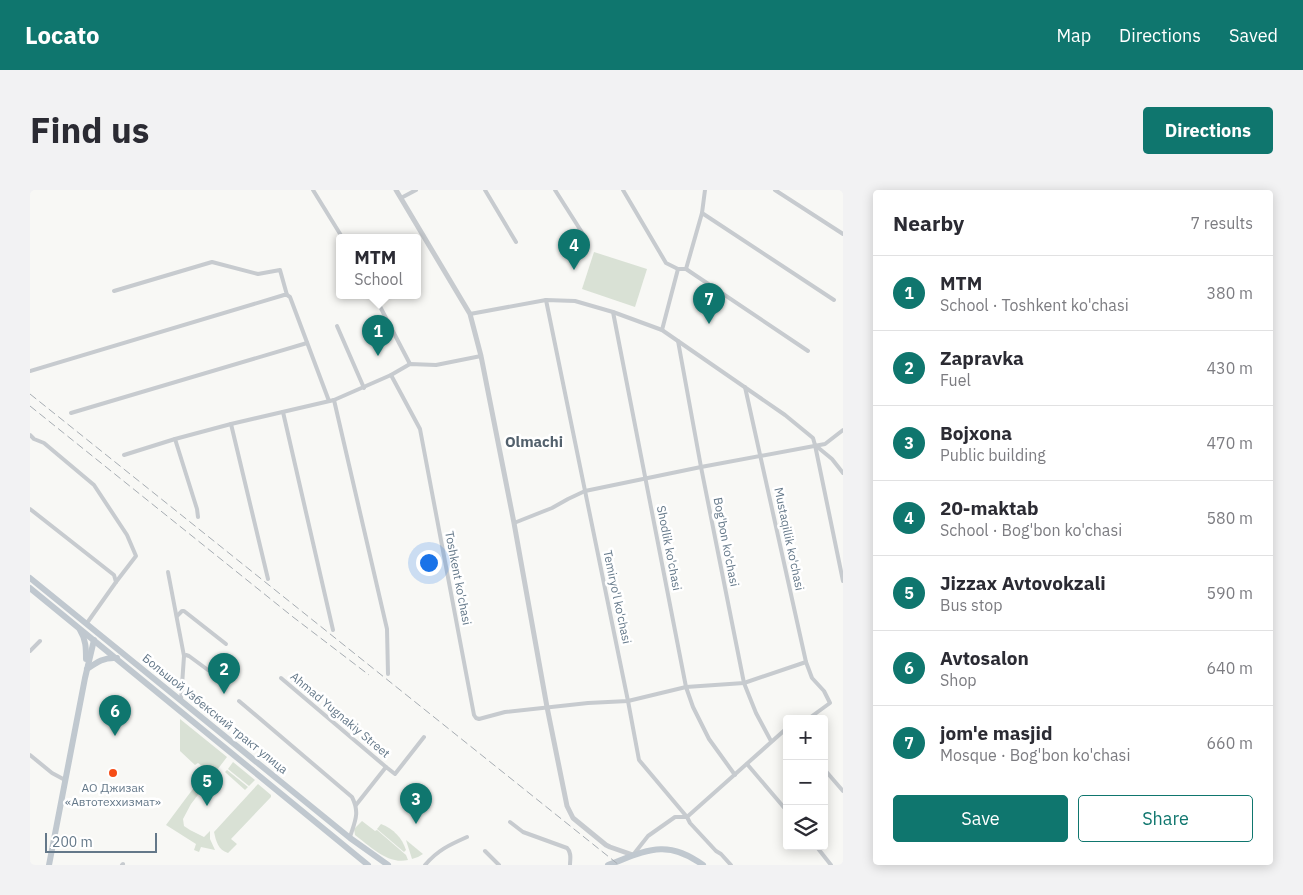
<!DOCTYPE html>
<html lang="en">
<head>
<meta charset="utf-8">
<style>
	body { margin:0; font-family:"IBM Plex Sans",sans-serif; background:#f2f2f3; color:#2b2b33 }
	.controls { position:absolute; right:15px; bottom:15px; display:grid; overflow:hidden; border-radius:5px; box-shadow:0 2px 12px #0003 }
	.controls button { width:45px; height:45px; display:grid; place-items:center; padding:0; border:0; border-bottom:1px solid #e1e1e2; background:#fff; color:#2b2b33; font:25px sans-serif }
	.scale { position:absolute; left:15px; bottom:12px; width:112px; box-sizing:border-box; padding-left:5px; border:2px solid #647889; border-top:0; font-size:14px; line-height:18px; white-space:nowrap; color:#647889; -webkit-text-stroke:4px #fff; paint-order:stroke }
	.you { position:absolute; left:398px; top:372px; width:18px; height:18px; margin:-12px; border:4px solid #fff; border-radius:50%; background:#1a73e8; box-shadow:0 0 0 8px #1a73e833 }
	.badge { display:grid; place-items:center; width:32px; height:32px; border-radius:50%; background:#0f766e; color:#fff; font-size:16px; font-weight:700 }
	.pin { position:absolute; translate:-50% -41px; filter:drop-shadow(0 1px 2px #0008) }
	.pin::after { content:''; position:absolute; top:26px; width:18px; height:15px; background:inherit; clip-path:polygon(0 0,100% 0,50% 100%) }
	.popup { position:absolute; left:306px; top:44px; width:85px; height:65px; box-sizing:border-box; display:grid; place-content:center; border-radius:5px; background:#fff; filter:drop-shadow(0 1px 4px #0005); font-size:16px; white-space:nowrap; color:#7c7c81 }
	.popup b { font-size:19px; color:#2b2b33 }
	.popup::after { content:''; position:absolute; left:50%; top:100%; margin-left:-10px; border:10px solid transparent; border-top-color:#fff }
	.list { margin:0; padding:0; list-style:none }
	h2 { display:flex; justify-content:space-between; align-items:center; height:65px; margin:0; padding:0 20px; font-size:21px }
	h2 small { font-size:16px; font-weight:400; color:#7c7c81 }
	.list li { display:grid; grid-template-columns:32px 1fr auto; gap:15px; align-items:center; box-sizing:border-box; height:75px; padding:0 20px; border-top:1px solid #e1e1e2 }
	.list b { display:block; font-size:19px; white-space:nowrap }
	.list p { margin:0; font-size:16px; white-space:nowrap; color:#7c7c81 }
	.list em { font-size:16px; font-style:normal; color:#7c7c81 }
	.actions { display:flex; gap:10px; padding:15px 20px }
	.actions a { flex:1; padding:11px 0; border:1px solid #0f766e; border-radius:5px; text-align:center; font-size:18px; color:#0f766e }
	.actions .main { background:#0f766e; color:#fff }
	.icon { flex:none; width:28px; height:28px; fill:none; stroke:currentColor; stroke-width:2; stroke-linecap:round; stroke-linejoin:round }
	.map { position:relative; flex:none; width:813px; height:675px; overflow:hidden; border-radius:5px }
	header { display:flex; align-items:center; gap:30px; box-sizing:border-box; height:70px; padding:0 25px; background:#0f766e; color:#fff }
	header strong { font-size:24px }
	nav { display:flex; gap:28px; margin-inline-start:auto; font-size:18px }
	.intro { display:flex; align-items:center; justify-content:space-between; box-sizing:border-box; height:120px; padding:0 30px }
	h1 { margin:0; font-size:35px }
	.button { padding:12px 22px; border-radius:5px; background:#0f766e; color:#fff; font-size:18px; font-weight:700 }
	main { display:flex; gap:30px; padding:0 30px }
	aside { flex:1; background:#fff; border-radius:5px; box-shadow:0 2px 12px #0003 }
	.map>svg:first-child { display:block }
</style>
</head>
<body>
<header>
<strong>Locato</strong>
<nav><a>Map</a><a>Directions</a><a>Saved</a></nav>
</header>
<div class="intro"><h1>Find us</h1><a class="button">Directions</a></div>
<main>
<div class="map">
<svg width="813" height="675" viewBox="0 0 813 675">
	<rect width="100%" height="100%" fill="#f8f8f5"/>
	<g fill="#d9e1d5">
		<polygon points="564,62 617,79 605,117 552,99"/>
		<polygon points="150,529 197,567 161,614 153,629 154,636 160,640 174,647 180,641 180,649 185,660 171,657 169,662 164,660 166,654 136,635 177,580 168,573 165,575 150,561"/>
		<polygon points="203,572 225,590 219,596 198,579"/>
		<polygon points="197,580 218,597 215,600 195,582"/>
		<path d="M 228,594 L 241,605 L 241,607 L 201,649 L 207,654 L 198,663 C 188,660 186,651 184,642 Z"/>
		<path d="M 332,631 L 345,641 L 347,640 L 376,665 L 378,670 C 358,675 340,656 325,645 L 324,639 Z"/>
		<path d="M 351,634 C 364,639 372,648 376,660 L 374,662 L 347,639 Z"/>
		<polygon points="376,650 393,664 388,667 382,669"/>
	</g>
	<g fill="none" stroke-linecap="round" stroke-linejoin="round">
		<g stroke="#c7cbcf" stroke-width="4">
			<polyline points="283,0 312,47"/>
			<polyline points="455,0 486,52"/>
			<polyline points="525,0 553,44"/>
			<polyline points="593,0 636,73 648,79"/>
			<polyline points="745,0 813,44"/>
			<polyline points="371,8 386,0"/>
			<polyline points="672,23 804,110"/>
			<polyline points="656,79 778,161"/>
			<polyline points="84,101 182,72 228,84 250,80 257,105"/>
			<polyline points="344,105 380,174"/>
			<polyline points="516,110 598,511 609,570 657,627 660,633 686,661 691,664 701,675"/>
			<polyline points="583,122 656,497 663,517 679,549 705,585"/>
			<polyline points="440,124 516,110 545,111 583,122 632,140 755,225 783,248 785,255 813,391"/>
			<polyline points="307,136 334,198"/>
			<polyline points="632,140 648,79 656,79 672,23 675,0"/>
			<polyline points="648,151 671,277 714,493 726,523 741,551"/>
			<polyline points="0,181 254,105 257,105 260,107 299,211"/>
			<polyline points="361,185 390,239 444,525 446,528 449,529 475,522 558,513 598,511 656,497 714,493 776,472"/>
			<polyline points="715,197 776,472 782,488 794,501 800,513 778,529"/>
			<polyline points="304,210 357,439 358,484"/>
			<polyline points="253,222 303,440"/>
			<polyline points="41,223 277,153"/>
			<polyline points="201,234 238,389"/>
			<polyline points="0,245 4,249 14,253 64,295 97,345 106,366 86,392"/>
			<polyline points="145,249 167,319 168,327"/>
			<polyline points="785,255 802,269 813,283"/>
			<polyline points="94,265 145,249 201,234 304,210 361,185 380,174 406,175 451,166"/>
			<polyline points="0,319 84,385 86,392 57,433"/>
			<polyline points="484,333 522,318 538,309 555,301 671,277 795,254 813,240"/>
			<polyline points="138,382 154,466 151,510"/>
			<polyline points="147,426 152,421 154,421 196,454"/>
			<polyline points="0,461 10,451"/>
			<polyline points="154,466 156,465 159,466 178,480"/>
			<polyline points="251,488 356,577"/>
			<path d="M 209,511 L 322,607 C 330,623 325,631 320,647"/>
			<polyline points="0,565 22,583 35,590"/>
			<polyline points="717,574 757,621"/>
			<polyline points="794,579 813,601"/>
			<polyline points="326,615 356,577 365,584 394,547"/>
			<path d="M 480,632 L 493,642 L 537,658 C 542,663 540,669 540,675"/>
			<polyline points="786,656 801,675"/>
			<polyline points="455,661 469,675"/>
			<polyline points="603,665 618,646 645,627 657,627 757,538"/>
			<polyline points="92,675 93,674"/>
			<path d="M 395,675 C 408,660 419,655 437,647"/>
		</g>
		<polyline stroke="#c7cbcf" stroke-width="5" points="366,0 440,124 451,166 484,333 517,517 537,616 543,628 576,655 580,657 603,665"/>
		<g stroke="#c0c8cf" stroke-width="6">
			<polyline points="0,388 320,648 358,675"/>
			<polyline points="0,398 338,675"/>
			<path d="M 50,440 C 56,450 56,458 56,469"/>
			<path d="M 57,479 C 67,472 74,467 87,468"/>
			<polyline points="19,675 55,488 64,450"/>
			<path d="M 578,675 C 616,661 636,648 673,675"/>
		</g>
		<g stroke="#a7adb3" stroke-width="1" stroke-dasharray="8 4" stroke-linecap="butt">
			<polyline points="0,204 589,675"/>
			<polyline points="0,216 263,427 339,485"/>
		</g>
	</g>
	<circle fill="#f64d17" stroke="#fff" stroke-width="2" cx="83" cy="583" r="5"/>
	<g text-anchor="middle" stroke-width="5" stroke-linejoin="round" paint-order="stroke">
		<g font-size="12" fill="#647889" stroke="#fff">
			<text transform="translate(759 349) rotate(78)" y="4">Mustaqillik ko'chasi</text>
			<text transform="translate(696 352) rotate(79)" y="4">Bog'bon ko'chasi</text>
			<text transform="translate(639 358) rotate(79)" y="4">Shodlik ko'chasi</text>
			<text transform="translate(428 388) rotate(79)" y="4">Toshkent ko'chasi</text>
			<text transform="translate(587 407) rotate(78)" y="4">Temiryo'l ko'chasi</text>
			<text transform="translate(185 524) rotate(39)" y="4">Большой Узбекский тракт улица</text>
			<text transform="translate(310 525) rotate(40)" y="4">Ahmad Yugnakiy Street</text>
		</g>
		<g font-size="12" fill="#647889" stroke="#fff">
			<text x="83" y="602">АО Джизак<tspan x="83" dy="14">«Автотеххизмат»</tspan></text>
		</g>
		<g font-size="15" font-weight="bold" fill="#53616d" stroke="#fff">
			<text x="504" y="257">Olmachi</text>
		</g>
	</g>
</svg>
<div class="controls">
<button>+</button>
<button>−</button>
<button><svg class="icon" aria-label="layers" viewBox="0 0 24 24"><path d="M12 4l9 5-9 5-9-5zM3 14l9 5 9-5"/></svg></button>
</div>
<div class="scale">200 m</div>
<div class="you"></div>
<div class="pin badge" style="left:348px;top:166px">1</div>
<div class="popup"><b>MTM</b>School</div>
<div class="pin badge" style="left:194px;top:504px">2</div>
<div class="pin badge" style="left:386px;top:634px">3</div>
<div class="pin badge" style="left:544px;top:80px">4</div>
<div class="pin badge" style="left:177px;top:616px">5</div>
<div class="pin badge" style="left:85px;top:546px">6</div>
<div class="pin badge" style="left:679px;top:134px">7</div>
</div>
<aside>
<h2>Nearby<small>7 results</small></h2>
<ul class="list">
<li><span class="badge">1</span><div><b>MTM</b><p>School · Toshkent ko'chasi</p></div><em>380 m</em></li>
<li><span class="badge">2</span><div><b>Zapravka</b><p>Fuel</p></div><em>430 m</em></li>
<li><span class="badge">3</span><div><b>Bojxona</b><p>Public building</p></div><em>470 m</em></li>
<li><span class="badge">4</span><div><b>20-maktab</b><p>School · Bog'bon ko'chasi</p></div><em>580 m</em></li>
<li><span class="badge">5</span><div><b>Jizzax Avtovokzali</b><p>Bus stop</p></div><em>590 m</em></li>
<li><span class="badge">6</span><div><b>Avtosalon</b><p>Shop</p></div><em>640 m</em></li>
<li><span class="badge">7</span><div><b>jom'e masjid</b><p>Mosque · Bog'bon ko'chasi</p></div><em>660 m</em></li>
</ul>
<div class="actions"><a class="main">Save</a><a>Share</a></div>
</aside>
</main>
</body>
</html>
